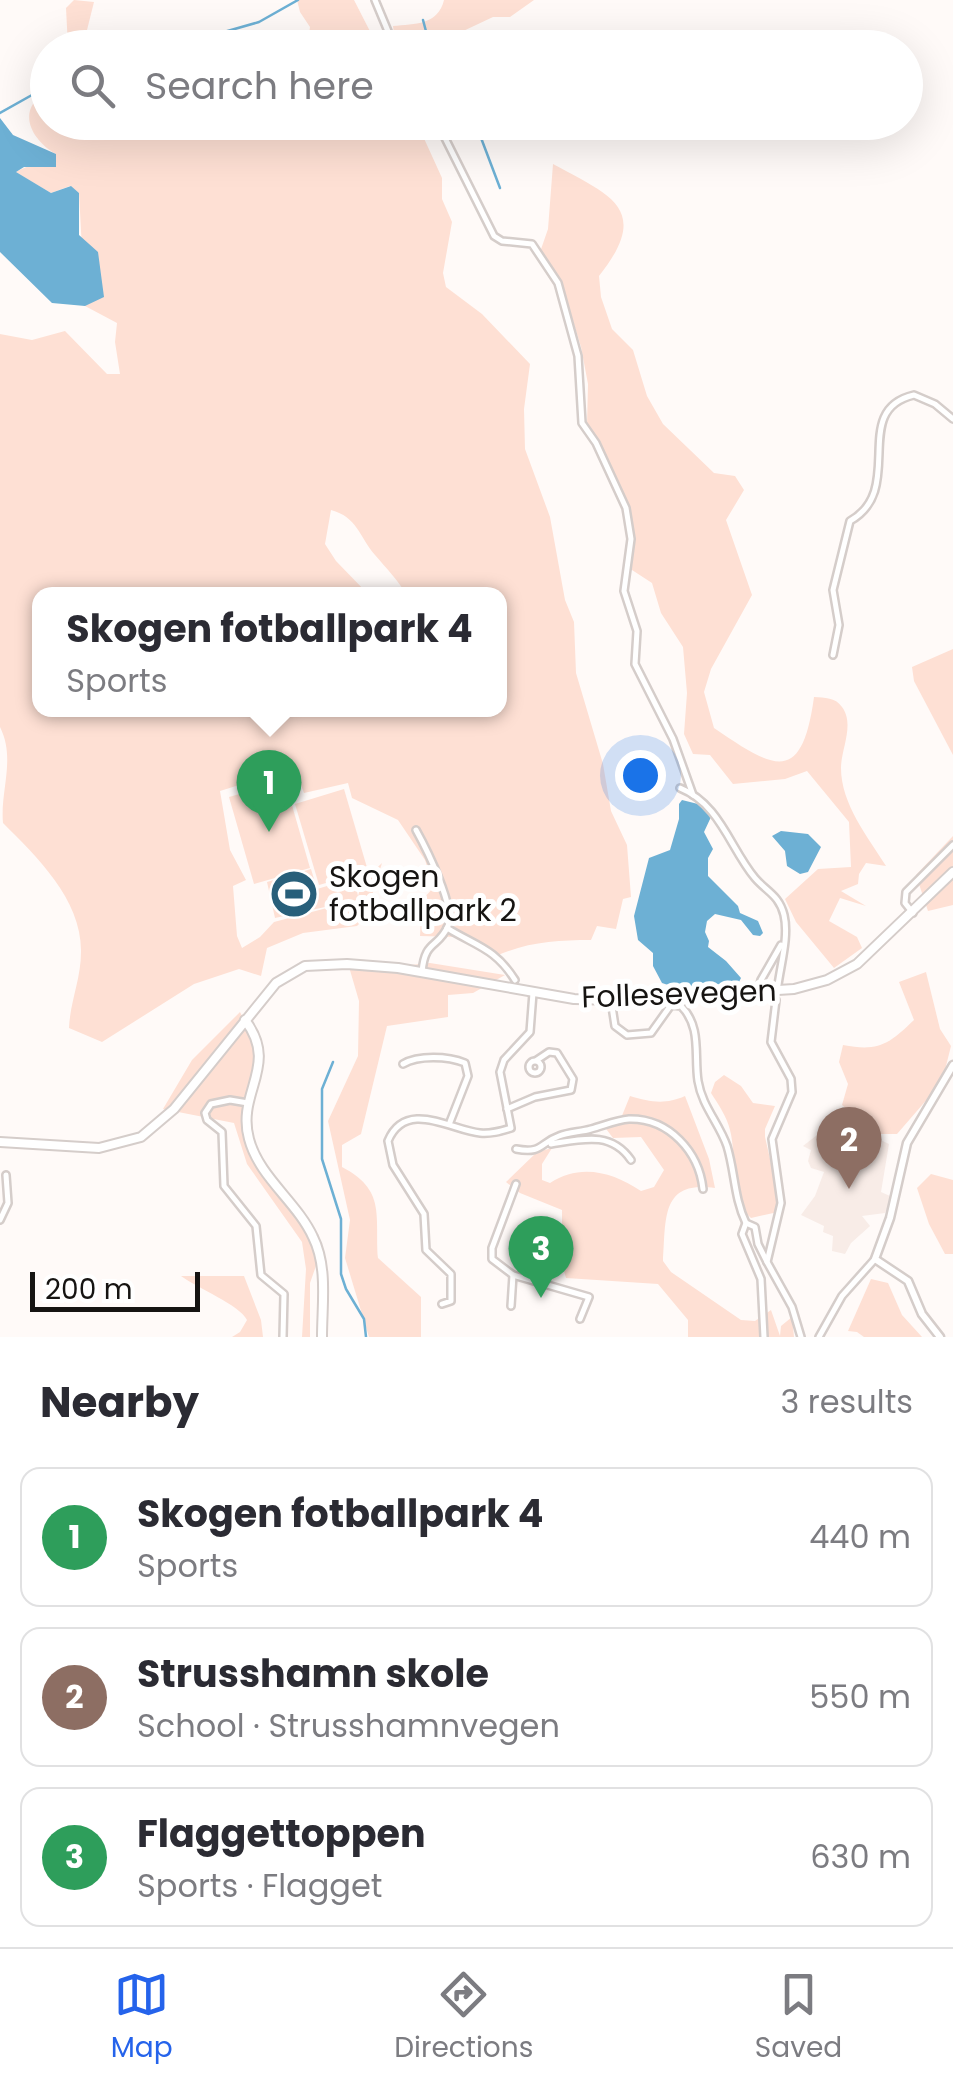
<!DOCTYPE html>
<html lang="en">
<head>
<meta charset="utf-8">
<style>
	body { margin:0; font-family:Poppins,sans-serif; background:#f7f7f7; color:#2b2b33 }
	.scale { position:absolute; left:30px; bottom:25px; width:170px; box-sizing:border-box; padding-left:10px; border:5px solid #161412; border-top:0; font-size:28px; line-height:35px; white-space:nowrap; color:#161412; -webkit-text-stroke:8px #fff; paint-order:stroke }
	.you { position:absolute; left:640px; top:775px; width:35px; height:35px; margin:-25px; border:8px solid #fff; border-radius:50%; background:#1a73e8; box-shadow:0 0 0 15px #1a73e833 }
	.badge { display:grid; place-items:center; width:65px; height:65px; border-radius:50%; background:#2563eb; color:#fff; font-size:32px; font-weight:700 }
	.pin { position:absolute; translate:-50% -82px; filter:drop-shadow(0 2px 5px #0008) }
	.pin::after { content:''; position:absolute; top:52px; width:35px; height:30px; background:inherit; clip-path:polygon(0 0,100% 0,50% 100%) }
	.popup { position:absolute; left:32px; top:587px; width:475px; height:130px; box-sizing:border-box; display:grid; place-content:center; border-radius:20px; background:#fff; filter:drop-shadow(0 2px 8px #0005); font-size:32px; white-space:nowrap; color:#7c7c81 }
	.popup b { font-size:38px; color:#2b2b33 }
	.popup::after { content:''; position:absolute; left:50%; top:100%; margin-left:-20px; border:20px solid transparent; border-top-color:#fff }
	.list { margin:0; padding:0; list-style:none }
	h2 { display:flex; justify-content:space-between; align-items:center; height:130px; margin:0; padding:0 40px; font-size:42px }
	h2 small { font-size:32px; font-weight:400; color:#7c7c81 }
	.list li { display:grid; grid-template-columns:65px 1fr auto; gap:30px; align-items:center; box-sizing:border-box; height:140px; margin:0 20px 20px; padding:0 20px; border:2px solid #e1e1e2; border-radius:20px }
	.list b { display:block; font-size:38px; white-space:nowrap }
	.list p { margin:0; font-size:32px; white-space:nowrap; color:#7c7c81 }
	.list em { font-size:32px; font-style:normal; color:#7c7c81 }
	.icon { flex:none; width:55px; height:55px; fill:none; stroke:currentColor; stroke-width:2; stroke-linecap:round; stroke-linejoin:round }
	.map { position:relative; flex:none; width:953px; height:1337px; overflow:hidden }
	.search { position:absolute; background:#fff; box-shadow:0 10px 40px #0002; left:30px; right:30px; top:30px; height:110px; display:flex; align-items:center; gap:25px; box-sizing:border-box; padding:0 35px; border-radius:55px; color:#7c7c81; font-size:38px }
	.sheet { height:610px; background:#fff }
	nav { display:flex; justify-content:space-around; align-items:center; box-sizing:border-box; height:140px; border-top:2px solid #e1e1e2; background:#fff; font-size:28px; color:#7c7c81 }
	nav a { display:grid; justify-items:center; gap:5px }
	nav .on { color:#2563eb }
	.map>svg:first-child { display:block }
</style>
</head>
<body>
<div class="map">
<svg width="953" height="1337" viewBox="0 0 953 1337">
	<rect width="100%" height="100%" fill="#fffaf8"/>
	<polygon fill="#f8ece7" points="830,1116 889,1144 881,1192 890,1196 889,1204 885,1213 862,1216 870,1226 851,1243 845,1254 832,1251 833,1236 823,1232 824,1226 801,1215 815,1196 824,1172 811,1168 808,1161 811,1150 803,1146 826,1128"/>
	<g fill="#fee0d4" fill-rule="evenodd">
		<polygon points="74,0 94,2 85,38 88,47 68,47 66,8"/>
		<polygon points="297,0 354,0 378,47 302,47 308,41 310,27 300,12"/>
		<path d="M 444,0 L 534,0 L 510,17 L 493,17 L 459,33 L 458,47 L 396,47 L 393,26 C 415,24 438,25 444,0 Z"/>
		<path d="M 47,92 L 48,122 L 417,123 L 442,178 L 442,199 L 452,222 L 443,273 L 446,287 L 482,314 L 530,364 L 524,409 L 525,449 L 550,517 L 565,600 L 574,622 L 576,673 L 603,764 L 611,811 L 627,845 L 631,897 L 623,899 L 616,929 L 597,926 L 591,940 C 557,940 527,942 496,956 L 457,937 L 420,936 L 422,900 L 434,887 L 425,860 L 398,820 L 352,798 L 348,783 L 304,793 L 296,771 L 287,770 L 220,791 L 230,850 L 246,880 L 233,886 L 237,936 L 242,948 L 260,937 L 274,922 L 357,900 L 275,918 L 267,882 L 311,869 L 317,889 L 354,878 L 358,896 L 362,882 L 382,863 L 365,918 L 357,926 L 303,933 L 267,948 L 261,976 L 239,969 L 194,984 L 102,1042 L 69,1028 C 70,1002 81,979 81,952 C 82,900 37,857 3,823 C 0,790 16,759 0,727 L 0,334 L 32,340 L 65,331 L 107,374 L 120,374 L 115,342 L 117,323 L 85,306 L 79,193 L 70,186 L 51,193 L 15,172 L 56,154 C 31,140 15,109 47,92 ZM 331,510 C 357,517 359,536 375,555 C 387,569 397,579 406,594 L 499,594 L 499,710 L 39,710 L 39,594 L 368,594 L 336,561 L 325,544 Z"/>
		<path d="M 553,164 C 609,195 653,208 599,276 L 601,297 L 612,329 L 633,350 L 647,396 L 663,424 L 714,473 L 735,476 L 744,490 L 726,520 L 752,595 L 711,669 L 704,692 L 714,728 C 774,769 802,786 814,697 C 825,698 835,697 842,707 C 855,724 841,749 841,768 C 841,804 868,837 886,866 L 866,863 L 859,874 L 858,884 L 841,891 L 866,906 L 840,898 L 829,921 L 857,937 L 862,948 L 834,968 L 796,922 L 785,899 L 818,869 L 851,867 L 849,822 L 807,771 L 785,779 L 733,784 L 710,755 L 693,754 L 684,734 L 687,693 L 683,647 L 661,613 L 652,583 L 632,570 L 632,520 L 627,500 L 587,424 L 588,384 L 581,347 L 570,311 L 544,270 L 539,255 L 548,229 Z"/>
		<polygon points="953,649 953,755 914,681 912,667"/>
		<polygon points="285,781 310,868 254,884 229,797"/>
		<polygon points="344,789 368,871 319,885 295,804"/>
		<polygon points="953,836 953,905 928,911 916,875"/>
		<path d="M 347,960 L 371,969 L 430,963 L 505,975 L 473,993 L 448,995 L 448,1017 L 387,1026 L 361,1134 L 342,1145 L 342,1167 C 386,1190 375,1215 378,1258 L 421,1297 L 421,1337 L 369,1337 L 345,1258 L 350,1220 L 328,1121 L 358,1056 L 359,1001 Z"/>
		<path d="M 926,972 L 940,1029 L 951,1046 L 942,1082 L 897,1134 L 877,1134 L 842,1105 L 848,1084 L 839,1062 L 843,1045 C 879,1052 889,1044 914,1020 L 899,982 Z"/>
		<polygon points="240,1012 262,1055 246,1119 257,1155 308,1222 317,1263 310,1283 310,1337 302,1337 306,1269 302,1242 247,1164 234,1123 163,1109 192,1060"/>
		<path d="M 724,1075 L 741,1086 L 753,1103 L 775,1106 L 765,1129 L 765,1137 L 779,1198 L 778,1212 L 751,1218 C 729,1199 737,1156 730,1130 C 727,1117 718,1104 711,1093 L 715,1082 Z"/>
		<path d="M 630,1096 C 650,1102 665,1105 685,1096 L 709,1159 L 715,1188 C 661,1180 666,1218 663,1261 L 671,1272 L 741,1320 L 755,1321 L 771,1310 L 780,1336 L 781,1326 L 792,1317 L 794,1337 L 688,1337 L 688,1320 L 658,1284 L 566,1278 L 562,1264 L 562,1210 L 520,1193 L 506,1182 L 537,1152 L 552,1148 L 542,1164 L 542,1180 L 550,1183 C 580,1163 613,1172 641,1191 L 654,1187 L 664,1170 L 641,1137 L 613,1138 L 604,1126 L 619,1123 Z"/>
		<polygon points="931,1174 953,1180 953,1254 945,1254 929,1224 917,1188"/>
		<path d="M 181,1276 L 244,1276 L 261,1320 L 263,1337 L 232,1337 L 240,1332 L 247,1320 C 240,1305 197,1288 181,1276 Z"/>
		<polygon points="871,1279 888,1283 902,1315 922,1337 864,1337 857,1332 848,1331"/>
	</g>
	<g fill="#6db0d4">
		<polygon points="0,118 13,135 56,154 56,167 24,167 16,172 51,193 71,186 79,193 79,235 98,252 104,297 85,306 52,303 0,252"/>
		<polygon points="682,800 698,804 711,817 704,832 713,849 708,858 708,876 738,906 740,913 758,921 763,933 760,936 753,935 741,920 715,914 707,921 705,932 709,941 708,947 726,961 741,978 739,982 680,989 662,983 653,966 653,953 638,940 634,916 649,858 670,850 679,819 679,804"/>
		<polygon points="781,831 808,834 821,847 808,872 800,874 787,866 785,851 772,836"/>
	</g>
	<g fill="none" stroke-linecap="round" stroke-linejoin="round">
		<g stroke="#6db0d4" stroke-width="2.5">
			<polyline points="423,20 427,35 436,48"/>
			<polyline points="168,48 259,22 298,0"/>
			<polyline points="0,113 48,86"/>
			<polyline points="475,122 500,188"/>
			<polyline points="333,1062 322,1089 322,1159 341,1219 341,1274 346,1289 364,1319 366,1337"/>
		</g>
		<g stroke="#d5cdca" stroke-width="10">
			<g id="minor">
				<polyline points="375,0 395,48"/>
				<polyline points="437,122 494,236 502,241 532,244 558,283 578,356 582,423 596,443 626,508 631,539 624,591 637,631 635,664 673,739 693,795"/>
				<path d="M 833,655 L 839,625 L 833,590 L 850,521 C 907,489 849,410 914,395 L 935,404 L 953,419"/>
				<path d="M 680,788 C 720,804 730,848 755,878 C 767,892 779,895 784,915 C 789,936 781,963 778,985"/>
				<path d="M 416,830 C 426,848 456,908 448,926 C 438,949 425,939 422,972"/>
				<polyline points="913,913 905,903 906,892 953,845"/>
				<path d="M 447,928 C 476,946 495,948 515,980"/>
				<polyline points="758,992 761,980 781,945"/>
				<path d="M 611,1000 L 615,1026 L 627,1035 L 651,1033 L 671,1005 L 681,1006 C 702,1027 694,1055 698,1081 C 702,1106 719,1123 727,1146 C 735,1172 734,1198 746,1223 L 755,1227 L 758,1244 L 767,1262"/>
				<polyline points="776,1000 771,1042 791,1079 792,1092 772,1139 781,1203 767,1262 792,1307 801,1337"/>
				<circle cx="535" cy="1067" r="6"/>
				<path d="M 403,1064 C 418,1055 448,1056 465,1063 L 468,1076 L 450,1122"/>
				<polyline points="248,1103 230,1100 211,1104 205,1113 207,1120 222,1132 224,1186 256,1226 261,1275 284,1294 283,1337"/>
				<polyline points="507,1109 535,1097 571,1090 573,1079 557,1053 549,1052 537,1060"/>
				<path d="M 551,1144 C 583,1139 611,1131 631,1160"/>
				<path d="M 516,1149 C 543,1154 539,1143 559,1136 C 569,1132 581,1132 591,1129 C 603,1126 616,1120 629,1119 C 669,1118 699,1152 703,1189"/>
				<polyline points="516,1184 492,1248 492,1259 513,1275 589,1297 580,1319"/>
				<polyline points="0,1220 8,1203 6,1175"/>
				<polyline points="746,1223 742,1234 761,1279 764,1337"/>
				<polyline points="532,1235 532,1257"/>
				<path d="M 442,1304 L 451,1301 L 451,1274 L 426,1250 L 424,1214 L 393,1165 L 388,1141 C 406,1098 453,1131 480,1133 C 492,1134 501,1131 511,1128 L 500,1072 L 504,1060 L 530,1032 L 533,993"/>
				<polyline points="511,1306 513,1275"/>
				<polyline points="819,1337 842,1296 875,1259"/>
			</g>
		</g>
		<g stroke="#d5cdca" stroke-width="11">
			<polyline id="tertiary" points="940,1337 922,1314 908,1281 875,1259 890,1218 907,1143 953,1065"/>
		</g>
		<g stroke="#d5cdca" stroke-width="12">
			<g id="secondary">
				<path d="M 245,1020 C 280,1066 236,1092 249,1139 C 259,1177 297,1202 313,1237 C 328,1267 322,1304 322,1337"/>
				<polyline points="0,1142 99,1148 141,1137 174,1109 276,983 305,966 347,964 398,968 574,999 617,1000 794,989 827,980 857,964 953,872"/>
			</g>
		</g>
		<use href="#minor" stroke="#fff" stroke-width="5"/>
		<use href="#tertiary" stroke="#fff" stroke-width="6"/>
		<use href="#secondary" stroke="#fff" stroke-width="8"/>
	</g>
	<defs>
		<g id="stadium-disc" transform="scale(2.5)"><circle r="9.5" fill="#285f7a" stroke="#fff"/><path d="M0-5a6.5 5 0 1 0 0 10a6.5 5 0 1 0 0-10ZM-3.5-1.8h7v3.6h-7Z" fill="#fff"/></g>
	</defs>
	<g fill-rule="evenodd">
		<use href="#stadium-disc" x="294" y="894"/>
	</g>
	<g text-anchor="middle" stroke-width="10" stroke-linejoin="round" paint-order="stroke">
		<g font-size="30" fill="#161412" stroke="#fff" text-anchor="start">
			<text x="329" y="887">Skogen<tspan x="329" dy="34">fotballpark 2</tspan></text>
		</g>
		<g font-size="30" fill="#161412" stroke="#fff">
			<text transform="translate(679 994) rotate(-2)" y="10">Follesevegen</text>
		</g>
	</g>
</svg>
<div class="scale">200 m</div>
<div class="you"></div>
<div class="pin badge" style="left:269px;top:832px;background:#2e9e5b">1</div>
<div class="popup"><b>Skogen fotballpark 4</b>Sports</div>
<div class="pin badge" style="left:849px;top:1189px;background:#8d6e63">2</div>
<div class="pin badge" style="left:541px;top:1298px;background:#2e9e5b">3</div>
<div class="search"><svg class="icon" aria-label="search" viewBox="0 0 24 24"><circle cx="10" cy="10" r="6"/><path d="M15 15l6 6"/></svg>Search here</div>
</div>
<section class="sheet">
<h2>Nearby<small>3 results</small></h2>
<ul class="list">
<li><span class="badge" style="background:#2e9e5b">1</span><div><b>Skogen fotballpark 4</b><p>Sports</p></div><em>440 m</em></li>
<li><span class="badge" style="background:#8d6e63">2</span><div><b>Strusshamn skole</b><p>School · Strusshamnvegen</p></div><em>550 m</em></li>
<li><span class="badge" style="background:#2e9e5b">3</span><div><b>Flaggettoppen</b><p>Sports · Flagget</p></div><em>630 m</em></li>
</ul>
</section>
<nav>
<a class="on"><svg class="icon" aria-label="map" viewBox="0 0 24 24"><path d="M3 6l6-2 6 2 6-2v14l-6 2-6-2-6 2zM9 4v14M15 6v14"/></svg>Map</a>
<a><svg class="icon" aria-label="directions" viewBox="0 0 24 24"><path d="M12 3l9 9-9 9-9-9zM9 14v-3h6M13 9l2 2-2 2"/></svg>Directions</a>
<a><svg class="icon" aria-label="saved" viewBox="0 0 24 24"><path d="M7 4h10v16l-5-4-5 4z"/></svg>Saved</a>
</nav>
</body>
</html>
